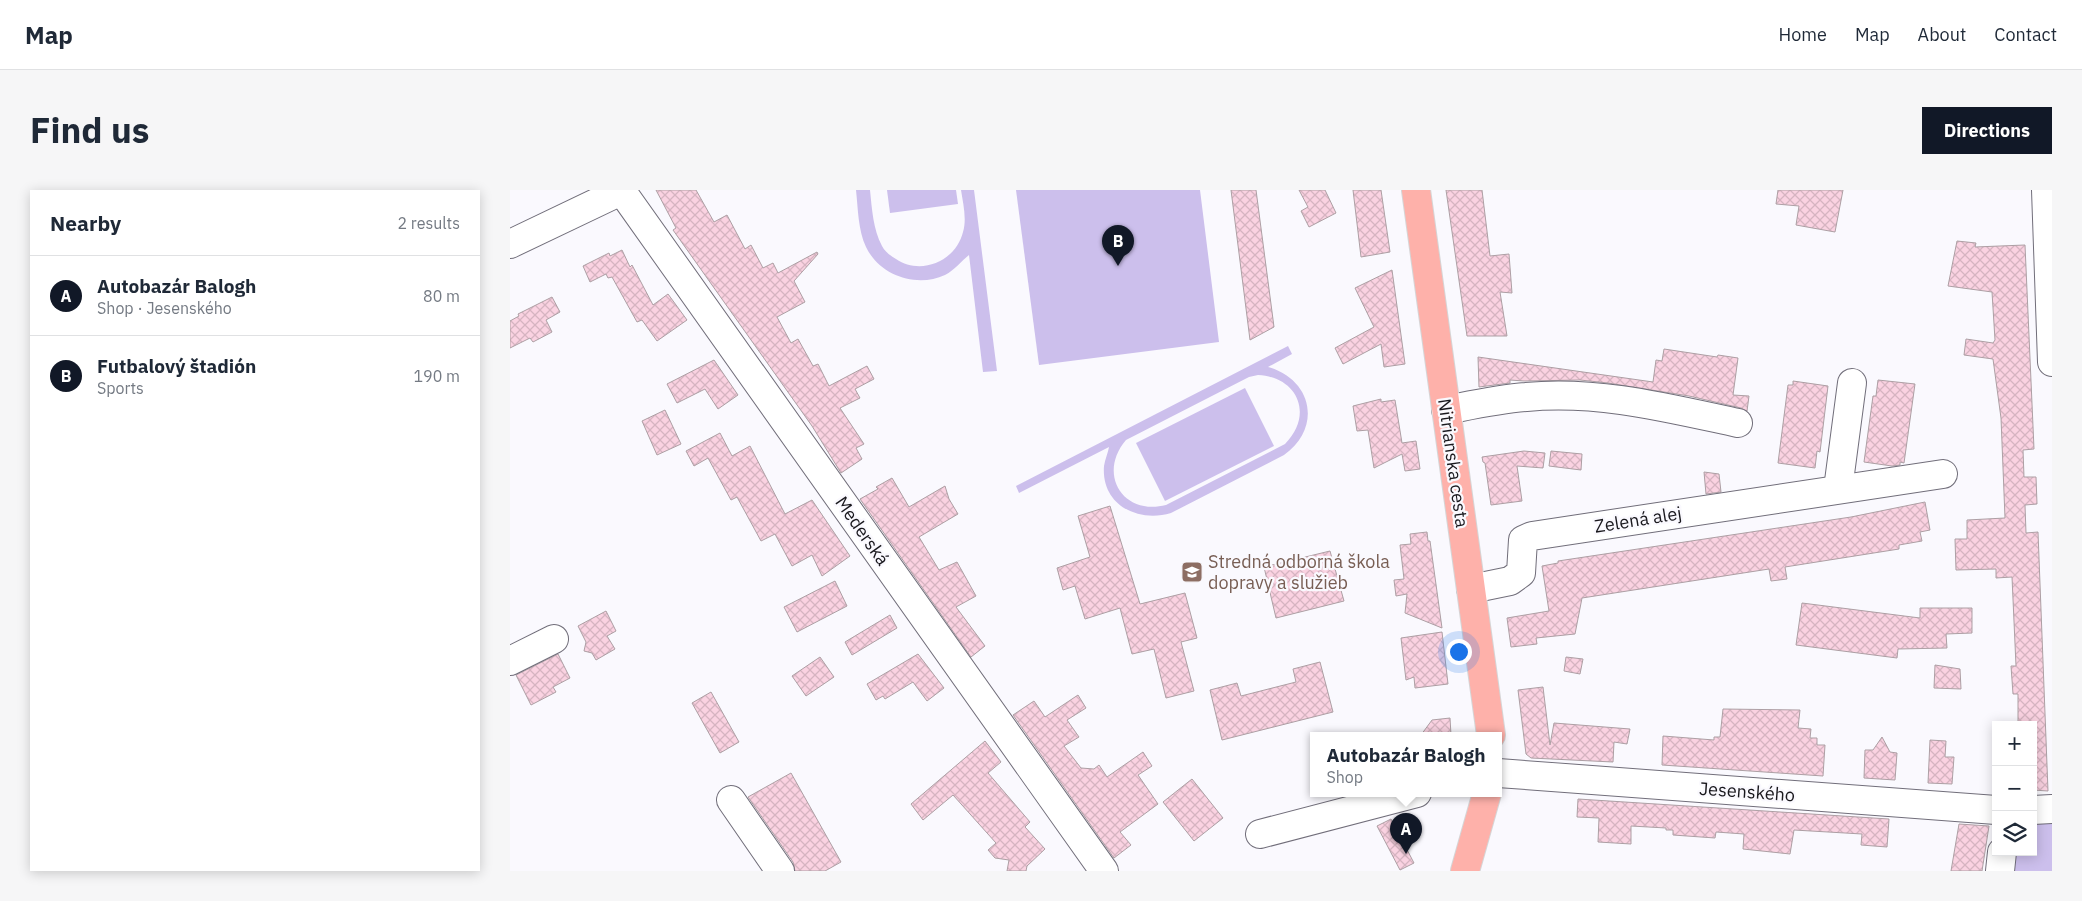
<!DOCTYPE html>
<html lang="en">
<head>
<meta charset="utf-8">
<style>
	body { margin:0; font-family:"IBM Plex Sans",sans-serif; background:#f6f6f7; color:#1f2937 }
	.controls { position:absolute; right:15px; bottom:15px; display:grid; overflow:hidden; border-radius:0px; box-shadow:0 2px 12px #0003 }
	.controls button { width:45px; height:45px; display:grid; place-items:center; padding:0; border:0; border-bottom:1px solid #e0e1e3; background:#fff; color:#1f2937; font:25px sans-serif }
	.you { position:absolute; left:948px; top:461px; width:18px; height:18px; margin:-12px; border:4px solid #fff; border-radius:50%; background:#1a73e8; box-shadow:0 0 0 8px #1a73e833 }
	.badge { display:grid; place-items:center; width:32px; height:32px; border-radius:50%; background:#111827; color:#fff; font-size:16px; font-weight:700 }
	.pin { position:absolute; translate:-50% -41px; filter:drop-shadow(0 1px 2px #0008) }
	.pin::after { content:''; position:absolute; top:26px; width:18px; height:15px; background:inherit; clip-path:polygon(0 0,100% 0,50% 100%) }
	.popup { position:absolute; left:800px; top:542px; width:192px; height:65px; box-sizing:border-box; display:grid; place-content:center; border-radius:0px; background:#fff; filter:drop-shadow(0 1px 4px #0005); font-size:16px; white-space:nowrap; color:#747a83 }
	.popup b { font-size:19px; color:#1f2937 }
	.popup::after { content:''; position:absolute; left:50%; top:100%; margin-left:-10px; border:10px solid transparent; border-top-color:#fff }
	.list { margin:0; padding:0; list-style:none }
	h2 { display:flex; justify-content:space-between; align-items:center; height:65px; margin:0; padding:0 20px; font-size:21px }
	h2 small { font-size:16px; font-weight:400; color:#747a83 }
	.list li { display:grid; grid-template-columns:32px 1fr auto; gap:15px; align-items:center; box-sizing:border-box; height:80px; padding:0 20px; border-top:1px solid #e0e1e3 }
	.list b { display:block; font-size:19px; white-space:nowrap }
	.list p { margin:0; font-size:16px; white-space:nowrap; color:#747a83 }
	.list em { font-size:16px; font-style:normal; color:#747a83 }
	.icon { flex:none; width:28px; height:28px; fill:none; stroke:currentColor; stroke-width:2; stroke-linecap:round; stroke-linejoin:round }
	.map { position:relative; flex:none; width:1542px; height:681px; overflow:hidden; border-radius:0px }
	header { display:flex; align-items:center; gap:30px; box-sizing:border-box; height:70px; padding:0 25px; background:#fff; border-bottom:1px solid #e0e1e3 }
	header strong { font-size:24px }
	nav { display:flex; gap:28px; margin-inline-start:auto; font-size:18px }
	.intro { display:flex; align-items:center; justify-content:space-between; box-sizing:border-box; height:120px; padding:0 30px }
	h1 { margin:0; font-size:35px }
	.button { padding:12px 22px; border-radius:0px; background:#111827; color:#fff; font-size:18px; font-weight:700 }
	main { display:flex; gap:30px; padding:0 30px }
	aside { flex:1; background:#fff; border-radius:0px; box-shadow:0 2px 12px #0003 }
	.map>svg:first-child { display:block }
</style>
</head>
<body>
<header>
<strong>Map</strong>
<nav><a>Home</a><a>Map</a><a>About</a><a>Contact</a></nav>
</header>
<div class="intro"><h1>Find us</h1><a class="button">Directions</a></div>
<main>
<aside>
<h2>Nearby<small>2 results</small></h2>
<ul class="list">
<li><span class="badge">A</span><div><b>Autobazár Balogh</b><p>Shop · Jesenského</p></div><em>80 m</em></li>
<li><span class="badge">B</span><div><b>Futbalový štadión</b><p>Sports</p></div><em>190 m</em></li>
</ul>
</aside>
<div class="map">
<svg width="1542" height="681" viewBox="0 0 1542 681">
	<defs>
		<pattern id="building-cross-hatch" width="8" height="8" patternUnits="userSpaceOnUse" patternTransform="scale(1.25)"><rect width="8" height="8" fill="#fad2e1"/><path d="M0 0l8 8M0 8l8-8" fill="none" stroke="#d6b4c1"/></pattern>
	</defs>
	<rect width="100%" height="100%" fill="#faf9fe"/>
	<g fill="#ccbfec" fill-rule="evenodd">
		<path d="M 346,0 L 360,0 C 362,19 363,39 372,56 C 375,62 381,66 386,69 C 411,86 446,71 453,42 C 457,29 453,13 451,0 L 464,0 L 487,181 L 473,182 L 459,65 C 451,71 445,80 435,85 C 407,98 370,86 356,57 C 348,40 348,18 346,0 Z"/>
		<polygon points="377,0 446,0 448,14 380,23"/>
		<polygon points="506,0 690,0 709,152 529,175"/>
		<path d="M 778,156 L 782,164 L 758,177 C 803,190 812,238 774,265 L 661,323 C 627,333 591,314 594,276 C 595,269 598,263 599,257 L 509,303 L 506,296 ZM 748,185 C 788,187 804,225 775,254 L 656,315 C 613,326 587,284 616,250 L 739,187 Z"/>
		<polygon points="735,198 764,256 655,311 626,253"/>
		<polygon points="1542,631 1542,681 1499,681 1502,662 1523,662 1523,632"/>
	</g>
	<g fill="url(#building-cross-hatch)" stroke="#ad9fa4">
		<polygon points="146,0 186,0 204,32 217,25 235,59 241,55 253,78 263,73 268,83 307,62 308,64 284,91 295,112 267,127 281,153 288,149 303,176 308,174 319,196 357,176 364,189 345,199 350,208 330,218 354,254 346,258 352,269 331,283 302,236 163,40 166,38"/>
		<polygon points="721,0 746,0 764,137 740,150"/>
		<polygon points="789,0 815,0 826,23 799,37 791,21 798,17"/>
		<polygon points="843,0 871,0 880,62 851,67"/>
		<polygon points="936,0 972,0 980,66 999,64 1002,103 990,102 997,146 957,146"/>
		<polygon points="1268,0 1333,0 1325,42 1286,35 1289,16 1266,14"/>
		<polygon points="1447,51 1466,53 1465,57 1515,55 1524,259 1513,260 1514,287 1526,287 1527,314 1515,315 1516,343 1528,342 1538,601 1523,600 1523,535 1508,535 1508,504 1503,504 1501,476 1506,476 1502,387 1486,388 1486,379 1446,380 1445,349 1457,349 1457,330 1495,328 1491,228 1483,169 1454,165 1456,149 1483,153 1485,150 1482,102 1438,96"/>
		<polygon points="112,60 120,77 122,75 143,115 158,104 177,130 147,151 132,130 127,132 102,87 98,88 96,84 80,92 73,76 99,63 100,66"/>
		<polygon points="882,80 895,174 874,177 871,154 833,174 825,158 864,137 845,98"/>
		<polygon points="42,107 50,122 36,130 42,142 23,152 20,148 0,158 0,131 9,126 8,124"/>
		<polygon points="1154,159 1207,167 1208,165 1228,168 1223,205 1239,206 1237,221 1231,218 1179,206 1098,193 1070,190 1014,191 1000,190 1000,193 969,197 968,167 1143,192 1146,170 1152,171"/>
		<polygon points="204,170 228,205 208,219 195,199 167,213 157,194"/>
		<polygon points="1368,190 1405,194 1394,273 1390,272 1390,275 1382,276 1354,272 1363,206 1366,206"/>
		<polygon points="1283,191 1318,196 1310,262 1307,261 1305,278 1268,273 1278,195 1283,195"/>
		<polygon points="871,209 871,212 885,210 892,253 906,251 910,279 895,281 892,264 864,278 858,240 847,241 843,216"/>
		<polygon points="155,220 171,254 147,265 132,231"/>
		<polygon points="210,243 222,266 240,256 275,324 302,310 340,366 312,386 302,365 282,376 265,344 251,351 227,307 221,310 198,268 184,276 176,261"/>
		<polygon points="1014,261 1035,263 1033,278 1007,276 1012,311 981,315 975,273 973,272 972,267"/>
		<polygon points="1041,261 1072,264 1071,280 1039,276"/>
		<polygon points="1194,282 1209,284 1211,302 1196,304"/>
		<polygon points="382,288 399,317 435,296 439,309 448,324 409,347 429,380 447,372 466,406 446,417 475,456 461,467 350,309 368,299 366,297"/>
		<polygon points="1415,312 1420,340 1410,342 1412,351 1389,355 1389,359 1275,377 1277,389 1261,391 1259,379 1072,408 1065,444 1026,448 1027,454 1001,457 997,428 1039,421 1032,376 1048,373 1048,371 1341,327"/>
		<polygon points="600,316 630,414 675,403 687,448 671,452 684,501 656,508 644,459 622,464 610,418 575,429 565,396 553,400 547,378 580,367 568,326"/>
		<polygon points="917,342 918,351 920,351 932,438 895,423 897,404 886,406 884,390 894,389 890,355 901,354 900,344"/>
		<polygon points="820,361 834,411 766,428 754,377"/>
		<polygon points="325,391 337,416 287,442 274,417"/>
		<polygon points="1292,413 1410,428 1410,418 1462,418 1462,443 1436,444 1437,458 1388,459 1387,468 1286,455"/>
		<polygon points="96,421 106,441 97,446 105,459 86,470 82,463 74,461 76,452 68,436"/>
		<polygon points="380,425 387,438 342,465 335,452"/>
		<polygon points="932,442 938,494 905,498 904,487 896,490 891,448"/>
		<polygon points="48,464 60,488 43,497 46,502 21,515 6,485"/>
		<polygon points="408,464 434,498 417,511 403,492 375,509 373,506 366,510 357,494"/>
		<polygon points="310,467 324,487 296,506 282,486"/>
		<polygon points="1056,467 1073,469 1070,484 1054,481"/>
		<polygon points="810,472 823,522 712,550 700,500 727,493 731,506 786,492 783,479"/>
		<polygon points="1425,475 1450,479 1451,499 1424,498"/>
		<polygon points="1033,497 1040,555 1044,533 1120,539 1117,554 1104,552 1103,572 1021,568 1016,564 1008,500"/>
		<polygon points="201,502 229,552 210,563 182,513"/>
		<polygon points="568,505 576,518 557,530 569,547 554,556 571,578 584,579 589,575 597,587 633,562 642,576 628,585 648,614 610,642 621,655 604,668 503,525 524,511 535,527"/>
		<polygon points="1213,519 1290,520 1288,538 1301,539 1300,548 1307,548 1307,555 1315,555 1313,586 1152,575 1153,546 1204,550 1204,547 1210,547"/>
		<polygon points="940,528 941,545 911,545 922,530"/>
		<polygon points="1372,547 1380,562 1387,563 1385,590 1354,588 1355,560 1363,560"/>
		<polygon points="1420,550 1436,551 1435,567 1444,567 1442,594 1418,593"/>
		<polygon points="475,551 491,572 478,583 520,632 515,637 535,659 517,676 516,681 497,681 499,670 485,668 478,660 486,653 443,605 413,630 401,614"/>
		<polygon points="281,583 331,672 315,681 285,681 283,672 238,607"/>
		<polygon points="682,589 713,628 684,651 653,612"/>
		<polygon points="1068,609 1379,629 1377,657 1351,655 1352,644 1284,640 1280,664 1233,659 1234,644 1206,642 1205,648 1163,645 1163,640 1156,640 1156,638 1121,636 1121,654 1088,652 1089,628 1067,627"/>
		<polygon points="881,629 904,673 890,680 867,636"/>
		<polygon points="1449,634 1479,636 1472,681 1441,681"/>
	</g>
	<g fill="none" stroke-linecap="round" stroke-linejoin="round">
		<g stroke="#716e7a" stroke-width="30">
			<g id="minor">
				<polyline points="111,0 594,681"/>
				<polyline points="1536,0 1542,172"/>
				<polyline points="0,54 111,1"/>
				<path d="M 936,220 C 962,215 989,209 1016,207 C 1088,200 1158,218 1228,233"/>
				<polyline points="1328,299 1342,193"/>
				<polyline points="961,399 1000,391 1011,383 1013,350 1022,346 1433,284"/>
				<polyline points="0,471 44,449"/>
				<polyline points="988,583 1486,620"/>
				<polyline points="221,610 270,681"/>
				<polyline points="1523,620 1542,619"/>
				<polyline points="750,644 907,603"/>
				<polyline points="1490,681 1492,662"/>
			</g>
		</g>
		<g stroke="#d6d5d6" stroke-width="30">
			<g id="major">
				<polyline points="906,0 981,545"/>
				<polyline points="955,681 977,603"/>
			</g>
		</g>
		<use href="#minor" stroke="#fff" stroke-width="28"/>
		<use href="#major" stroke="#feb1aa" stroke-width="28"/>
	</g>
	<defs>
		<g id="school-square" transform="scale(1.125)"><rect x="-9" y="-9" width="18" height="18" rx="4" fill="#8d6e63" stroke="#faf9fe"/><path d="M0-5L7-2L0 1L-7-2ZM-4 1L0 2.5L4 1V4Q0 6-4 4Z" fill="#fff"/></g>
	</defs>
	<g fill-rule="evenodd">
		<use href="#school-square" x="682" y="382"/>
	</g>
	<g text-anchor="middle" stroke-width="4.5" stroke-linejoin="round" paint-order="stroke">
		<g font-size="18" fill="#19181d" stroke="#faf9fe">
			<text transform="translate(943 273) rotate(82)" y="6">Nitrianska cesta</text>
			<text transform="translate(1128 330) rotate(-9)" y="6">Zelená alej</text>
			<text transform="translate(352 341) rotate(55)" y="6">Mederská</text>
			<text transform="translate(1237 602) rotate(4)" y="6">Jesenského</text>
		</g>
		<g font-size="18" fill="#785e54" stroke="#faf9fe" text-anchor="start">
			<text x="698" y="378">Stredná odborná škola<tspan x="698" dy="21">dopravy a služieb</tspan></text>
		</g>
	</g>
</svg>
<div class="controls">
<button>+</button>
<button>−</button>
<button><svg class="icon" aria-label="layers" viewBox="0 0 24 24"><path d="M12 4l9 5-9 5-9-5zM3 14l9 5 9-5"/></svg></button>
</div>
<div class="you"></div>
<div class="pin badge" style="left:896px;top:664px">A</div>
<div class="popup"><b>Autobazár Balogh</b>Shop</div>
<div class="pin badge" style="left:608px;top:76px">B</div>
</div>
</main>
</body>
</html>
